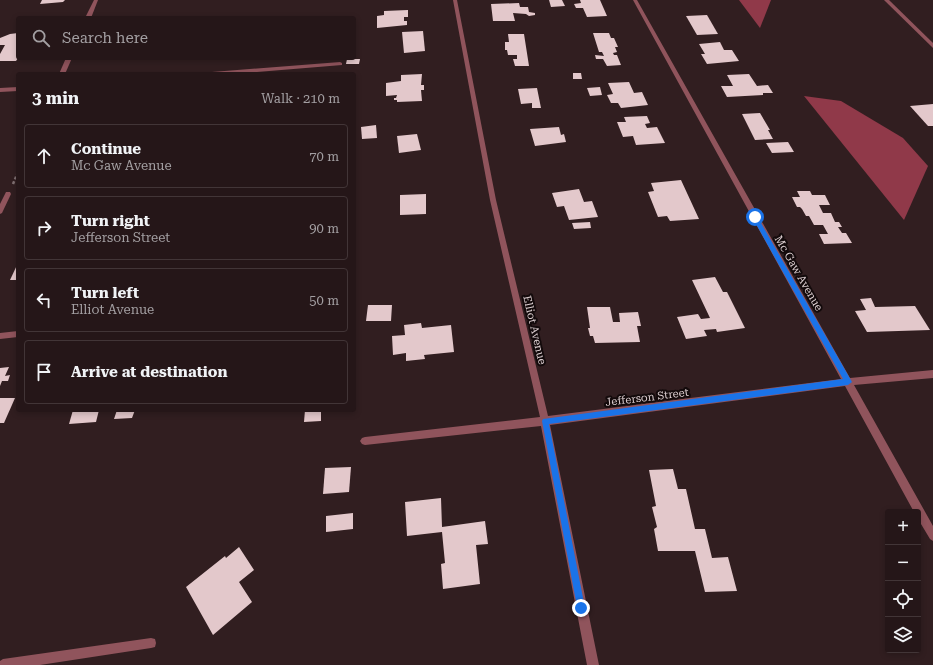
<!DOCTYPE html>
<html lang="en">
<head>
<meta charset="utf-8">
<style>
	body { margin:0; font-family:"Roboto Serif",serif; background:#2d1f21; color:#f1f3f6 }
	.controls { position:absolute; right:12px; bottom:12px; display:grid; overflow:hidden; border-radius:4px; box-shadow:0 2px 6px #0003 }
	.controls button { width:36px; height:36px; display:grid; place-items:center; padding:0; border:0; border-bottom:1px solid #423537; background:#251618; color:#f1f3f6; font:20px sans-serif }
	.stop { position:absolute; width:12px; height:12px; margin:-9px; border:3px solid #1a73e8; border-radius:50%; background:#fff }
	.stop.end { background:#1a73e8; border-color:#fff; box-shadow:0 1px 4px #0008 }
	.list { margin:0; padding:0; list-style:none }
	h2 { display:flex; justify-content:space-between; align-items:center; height:52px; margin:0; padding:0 16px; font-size:17px }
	h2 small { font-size:13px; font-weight:400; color:#a39fa2 }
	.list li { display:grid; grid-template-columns:26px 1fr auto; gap:12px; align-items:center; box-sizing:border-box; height:64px; margin:0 8px 8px; padding:0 8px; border:1px solid #423537; border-radius:4px }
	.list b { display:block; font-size:15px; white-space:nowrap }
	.list p { margin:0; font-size:13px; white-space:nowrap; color:#a39fa2 }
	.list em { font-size:13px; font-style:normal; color:#a39fa2 }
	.icon { flex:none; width:22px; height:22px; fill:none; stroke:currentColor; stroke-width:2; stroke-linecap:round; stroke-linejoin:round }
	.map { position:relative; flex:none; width:933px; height:665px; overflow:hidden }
	.search { position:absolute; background:#251618; box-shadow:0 2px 6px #0003; left:16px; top:16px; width:340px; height:44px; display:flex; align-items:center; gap:10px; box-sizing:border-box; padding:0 14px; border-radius:4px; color:#a39fa2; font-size:15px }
	.panel { position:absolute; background:#251618; box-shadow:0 2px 6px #0003; left:16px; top:72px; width:340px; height:340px; border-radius:4px }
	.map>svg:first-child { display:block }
</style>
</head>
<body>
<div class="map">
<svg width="933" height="665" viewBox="0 0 933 665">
	<rect width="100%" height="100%" fill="#311e20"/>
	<g fill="#903949">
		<polygon points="739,0 771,0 760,28"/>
		<polygon points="804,96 841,101 903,138 928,166 904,220"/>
	</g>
	<g fill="#e3c8cb">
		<polygon points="42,0 65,0 63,2 40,4"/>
		<polygon points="549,0 562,0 565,6 551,7"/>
		<polygon points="580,0 600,0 607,16 587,17 583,8 576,8 574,4 581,3"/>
		<polygon points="519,3 520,7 528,7 529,12 535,13 535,15 529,16 526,14 513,13 515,21 493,21 491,4"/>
		<polygon points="408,10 408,17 404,17 404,21 407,21 407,25 377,28 377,16 384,15 384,11"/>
		<polygon points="707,15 718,34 697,35 686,16"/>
		<polygon points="423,31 425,51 404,53 402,32"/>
		<polygon points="18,33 18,58 16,61 0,61 0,54 5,45 0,45 0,38 10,34"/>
		<polygon points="593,33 609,33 611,38 614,38 618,47 615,47 617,52 613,53 614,55 617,55 621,65 607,66 603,59 596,59 595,55 604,56 602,52 599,52"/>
		<polygon points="508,34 524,34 529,66 515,66 513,59 517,59 517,55 508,55 507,50 505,50 505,42 509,42"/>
		<polygon points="720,42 724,50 732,50 739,61 707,64 701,54 705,54 699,44"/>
		<polygon points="347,59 360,59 359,64 346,64"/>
		<polygon points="573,73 581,73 582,79 573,79"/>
		<polygon points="422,74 421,85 424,85 424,90 421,90 422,101 397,102 397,100 394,100 394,98 396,98 397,95 386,96 386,83 401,81 401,75"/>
		<polygon points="749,74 757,86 768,85 773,93 763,93 763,95 727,97 721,86 733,86 727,75"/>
		<polygon points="629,82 634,93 642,92 648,105 621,108 618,103 611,103 607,95 613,94 608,83"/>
		<polygon points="600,87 602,95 590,96 587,88"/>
		<polygon points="537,88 541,108 532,108 532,103 521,104 518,89"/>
		<polygon points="933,104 933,126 928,126 910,106"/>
		<polygon points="760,113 770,130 768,130 773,139 755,140 742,114"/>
		<polygon points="647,116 650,123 645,124 647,128 657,127 665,143 636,145 633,136 623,137 617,122 626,122 624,117"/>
		<polygon points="376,125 377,138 362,139 361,127"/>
		<polygon points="559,127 561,135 564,134 566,142 535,146 530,129"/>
		<polygon points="417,134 421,150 399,153 397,136"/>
		<polygon points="788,142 794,152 772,153 766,143"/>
		<polygon points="681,180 699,219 670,221 667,216 658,217 648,192 654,191 651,183"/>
		<polygon points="579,189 584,202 592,201 598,217 569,220 564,206 557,207 552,193"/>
		<polygon points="797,191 810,191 812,195 825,195 830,205 819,205 823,213 831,213 835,222 839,222 842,227 838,227 842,233 846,233 852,243 824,244 819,234 828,234 823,225 814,225 809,216 806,216 802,209 800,207 797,207 792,197 800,197"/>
		<polygon points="426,194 426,214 400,215 400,195"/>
		<polygon points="590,222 591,228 574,229 572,223"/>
		<polygon points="18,263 18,280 10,280"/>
		<polygon points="715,277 723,292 727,292 745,328 717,332 716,329 704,330 707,336 686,339 677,317 698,314 701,319 710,318 692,280"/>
		<polygon points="871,298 875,307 915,306 930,330 867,332 855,311 866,310 860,299"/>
		<polygon points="368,305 392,305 391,321 366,321"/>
		<polygon points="587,307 610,307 613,322 620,322 619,313 638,312 641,326 637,326 640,342 595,343 593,336 590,336 588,328 590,328"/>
		<polygon points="421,323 422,328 451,325 454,352 424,355 425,359 406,361 406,353 393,355 392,336 405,335 404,325"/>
		<polygon points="9,367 5,376 10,375 8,381 2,381 0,386 0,368"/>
		<polygon points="0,398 15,398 4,423 0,423"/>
		<polygon points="73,410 99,410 96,422 69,424"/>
		<polygon points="117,410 135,410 132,418 114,419"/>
		<polygon points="305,410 321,410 321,421 304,422"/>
		<polygon points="351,467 349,492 323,494 325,468"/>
		<polygon points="673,469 678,489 686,489 695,529 705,529 712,558 728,557 737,591 705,592 695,551 658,551 654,529 657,527 652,507 656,506 649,470"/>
		<polygon points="441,498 442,527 485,521 488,544 476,545 480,584 443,589 441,564 445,563 442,532 407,536 405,502"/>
		<polygon points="353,513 353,529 326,532 326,516"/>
		<polygon points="239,547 254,570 239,582 252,602 213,635 186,587 225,556 226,558"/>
	</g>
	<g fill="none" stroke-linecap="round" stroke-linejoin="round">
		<polyline stroke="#817173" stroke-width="2.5" stroke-dasharray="3 2" stroke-linecap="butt" points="13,184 18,172"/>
		<polygon fill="#90545c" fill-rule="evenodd" points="151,638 155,639 156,643 155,647 151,648 40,665 0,665 0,661 3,659"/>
		<g fill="#90545c" fill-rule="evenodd">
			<polygon points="94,0 98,0 91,18 85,18"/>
			<polygon points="453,0 457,0 496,200 548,416 841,379 633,0 637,0 850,378 933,370 933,378 854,385 933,526 933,541 930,539 918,519 918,512 914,512 845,386 550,425 599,665 587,665 541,426 365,445 362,444 360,441 362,438 365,437 540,417 490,200"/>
			<polygon points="884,0 889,0 933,43 933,48"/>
			<polygon points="66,58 72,58 65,74 59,74"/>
			<polygon points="340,62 342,63 342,65 234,74 209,74 212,72"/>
			<polygon points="18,87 18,91 0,92 0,88"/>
			<polygon points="6,192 10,192 11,194 2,213 0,214 0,204"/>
			<polygon points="18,331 18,337 0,339 0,333"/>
		</g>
	</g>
	<polygon fill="#1a73e8" points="755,215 757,216 852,382 848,385 549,424 585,608 584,612 581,613 578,612 542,421 543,419 843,379 752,217"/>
	<g text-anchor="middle" stroke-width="4" stroke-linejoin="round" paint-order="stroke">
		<g font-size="11" fill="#dcced0" stroke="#130a0b">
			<text transform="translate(799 273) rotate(60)" y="4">Mc Gaw Avenue</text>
			<text transform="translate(535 330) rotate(77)" y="4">Elliot Avenue</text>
			<text transform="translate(647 397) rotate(-7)" y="4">Jefferson Street</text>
		</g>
	</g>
</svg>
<div class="controls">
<button>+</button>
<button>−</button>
<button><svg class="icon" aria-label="locate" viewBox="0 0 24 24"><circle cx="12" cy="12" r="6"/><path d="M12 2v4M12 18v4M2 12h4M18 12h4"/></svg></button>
<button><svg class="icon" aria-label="layers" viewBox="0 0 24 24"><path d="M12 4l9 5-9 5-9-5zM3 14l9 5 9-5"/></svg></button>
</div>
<div class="stop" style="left:755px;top:217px"></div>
<div class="stop end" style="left:581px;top:608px"></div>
<div class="search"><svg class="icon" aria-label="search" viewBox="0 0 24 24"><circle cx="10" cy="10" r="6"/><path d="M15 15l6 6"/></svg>Search here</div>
<section class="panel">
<h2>3 min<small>Walk · 210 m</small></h2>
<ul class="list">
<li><svg class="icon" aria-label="ahead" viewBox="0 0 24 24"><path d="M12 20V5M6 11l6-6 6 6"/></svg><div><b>Continue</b><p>Mc Gaw Avenue</p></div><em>70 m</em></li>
<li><svg class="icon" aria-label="right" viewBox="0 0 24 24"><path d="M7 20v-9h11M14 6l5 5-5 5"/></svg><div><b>Turn right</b><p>Jefferson Street</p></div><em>90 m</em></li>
<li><svg class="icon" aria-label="left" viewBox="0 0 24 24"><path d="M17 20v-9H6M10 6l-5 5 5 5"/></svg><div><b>Turn left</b><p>Elliot Avenue</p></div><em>50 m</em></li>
<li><svg class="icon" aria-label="arrive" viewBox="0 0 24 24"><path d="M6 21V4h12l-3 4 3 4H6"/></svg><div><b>Arrive at destination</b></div></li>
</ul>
</section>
</div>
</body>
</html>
